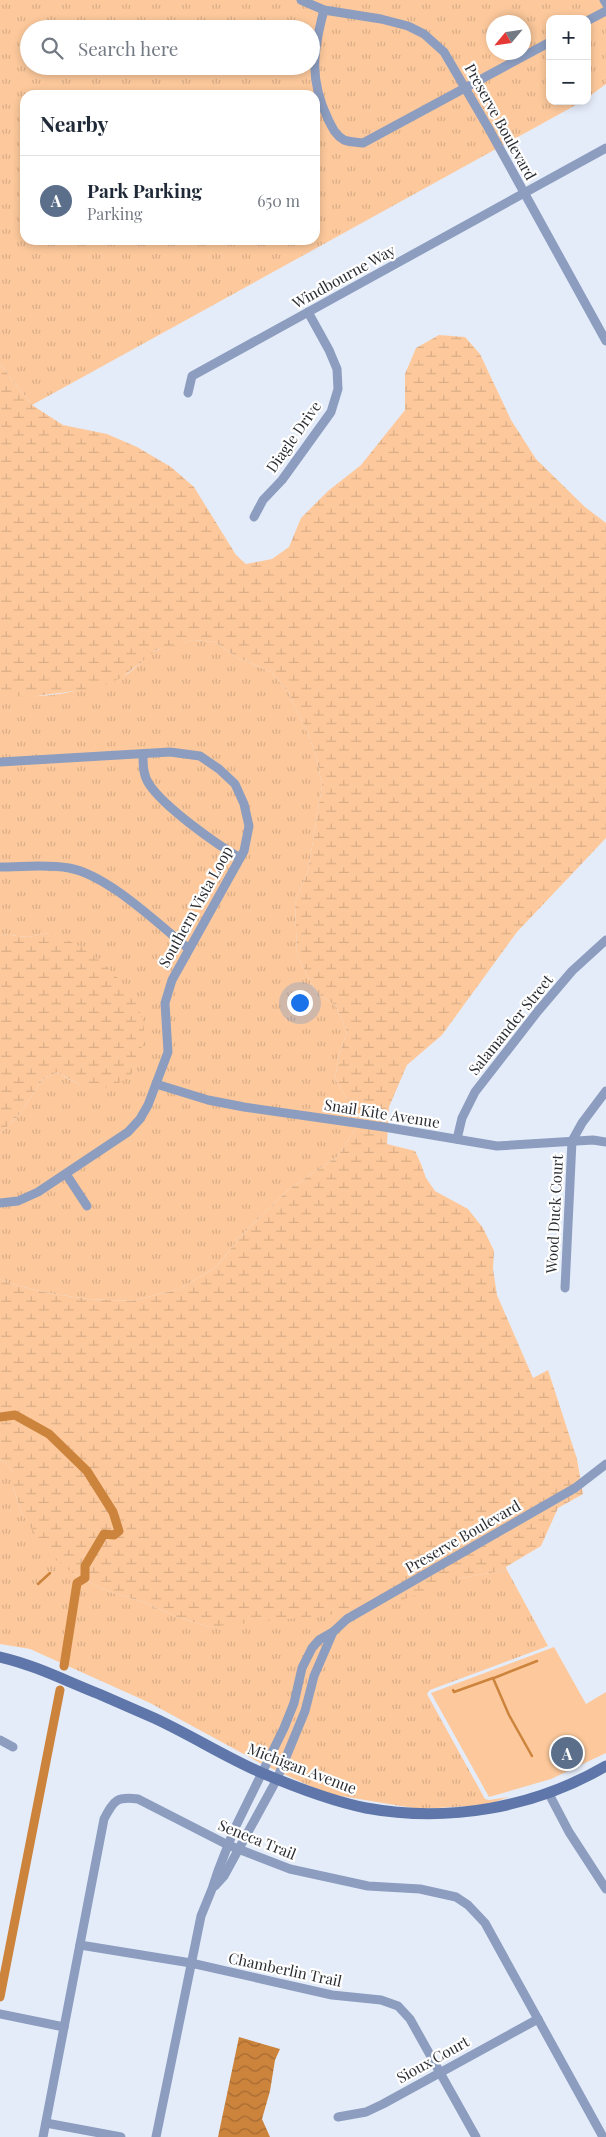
<!DOCTYPE html>
<html lang="en">
<head>
<meta charset="utf-8">
<style>
	body { margin:0; font-family:"Playfair Display",serif; background:#f6f6f7; color:#1f2937 }
	.controls { position:absolute; right:15px; top:15px; display:grid; overflow:hidden; border-radius:10px; box-shadow:0 2px 8px #0003 }
	.controls button { width:45px; height:45px; display:grid; place-items:center; padding:0; border:0; border-bottom:1px solid #e0e1e3; background:#fff; color:#1f2937; font:25px sans-serif }
	.compass { position:absolute; left:486px; top:15px; width:45px; height:45px; border-radius:50%; background:#fff; box-shadow:0 2px 8px #0003; rotate:241deg }
	.you { position:absolute; left:299px; top:1002px; width:18px; height:18px; margin:-12px; border:4px solid #fff; border-radius:50%; background:#1a73e8; box-shadow:0 0 0 8px #1a73e833 }
	.badge { display:grid; place-items:center; width:32px; height:32px; border-radius:50%; background:#111827; color:#fff; font-size:16px; font-weight:700 }
	.pin { position:absolute; translate:-50% -50%; border:2px solid #fff; box-shadow:0 1px 5px #0006 }
	.list { margin:0; padding:0; list-style:none }
	h2 { display:flex; justify-content:space-between; align-items:center; height:65px; margin:0; padding:0 20px; font-size:21px }
	h2 small { font-size:16px; font-weight:400; color:#747a83 }
	.list li { display:grid; grid-template-columns:32px 1fr auto; gap:15px; align-items:center; box-sizing:border-box; height:90px; padding:0 20px; border-top:1px solid #e0e1e3 }
	.list b { display:block; font-size:19px; white-space:nowrap }
	.list p { margin:0; font-size:16px; white-space:nowrap; color:#747a83 }
	.list em { font-size:16px; font-style:normal; color:#747a83 }
	.icon { flex:none; width:28px; height:28px; fill:none; stroke:currentColor; stroke-width:2; stroke-linecap:round; stroke-linejoin:round }
	.map { position:relative; flex:none; width:606px; height:2137px; overflow:hidden }
	.search { position:absolute; background:#fff; box-shadow:0 2px 8px #0003; left:20px; top:20px; width:300px; height:55px; display:flex; align-items:center; gap:12px; box-sizing:border-box; padding:0 18px; border-radius:28px; color:#747a83; font-size:19px }
	.panel { position:absolute; background:#fff; box-shadow:0 2px 8px #0003; left:20px; top:90px; width:300px; height:155px; border-radius:15px }
	.map>svg:first-child { display:block }
</style>
</head>
<body>
<div class="map">
<svg width="606" height="2137" viewBox="0 0 606 2137">
	<defs>
		<pattern id="grass-tufts" width="24" height="20" patternUnits="userSpaceOnUse" patternTransform="scale(1.25)"><rect width="24" height="20" fill="#fdc99c"/><path d="M3 7l-1-3M5 7V3M7 7l1-3M15 17l-1-3M17 17v-4M19 17l1-3" fill="none" stroke="#d9ad87"/></pattern>
		<pattern id="wetland-marsh" width="20" height="14" patternUnits="userSpaceOnUse" patternTransform="scale(1.25)"><rect width="20" height="14" fill="#fdc99c"/><path d="M1 5h8M5 5V1M11 12h8M15 12V8" fill="none" stroke="#d9ad87"/></pattern>
		<pattern id="water-waves" width="16" height="10" patternUnits="userSpaceOnUse" patternTransform="scale(1.25)"><rect width="16" height="10" fill="#cc833c"/><path d="M0 5q4-4 8 0t8 0" fill="none" stroke="#a66b33"/></pattern>
	</defs>
	<rect width="100%" height="100%" fill="#e5ecf9"/>
	<g fill="url(#grass-tufts)" fill-rule="evenodd">
		<path d="M 0,0 L 606,0 L 606,84 L 587,98 L 587,19 L 550,19 L 550,101 L 583,101 L 32,405 L 0,364 ZM 494,22 L 524,22 L 524,52 L 494,52 ZM 29,29 L 311,29 L 311,66 L 29,66 ZM 25,95 L 315,95 L 315,240 L 25,240 Z"/>
		<path d="M 193,640 L 215,642 L 236,657 L 271,672 L 288,692 L 309,736 L 317,759 L 322,786 L 308,871 L 295,902 L 297,956 L 316,992 L 336,1006 L 347,1032 L 339,1055 L 335,1079 L 352,1107 L 356,1128 L 338,1156 L 288,1190 L 243,1234 L 216,1267 L 180,1289 L 131,1301 L 88,1299 L 48,1293 L 11,1284 L 0,1279 L 0,1133 L 17,1117 L 44,1078 L 58,1072 C 75,1085 87,1087 109,1087 L 49,933 L 28,937 L 0,934 L 0,689 C 22,706 94,689 119,678 C 133,673 143,658 156,651 C 167,645 182,643 193,640 Z"/>
		<polygon points="0,1460 5,1462 13,1472 13,1487 22,1514 74,1574 107,1591 146,1603 177,1617 209,1627 437,1585 461,1578 507,1570 548,1646 430,1690 427,1694 485,1799 489,1800 509,1797 489,1804 471,1806 419,1809 335,1795 312,1787 262,1764 150,1703 30,1649 0,1644"/>
	</g>
	<g fill="url(#wetland-marsh)">
		<polygon points="439,335 465,337 480,354 511,420 536,459 585,507 606,523 606,838 517,932 442,1035 407,1065 389,1107 387,1144 415,1151 421,1164 426,1178 435,1191 468,1209 483,1228 494,1251 493,1269 497,1295 533,1378 548,1370 577,1459 583,1494 558,1508 541,1546 506,1567 507,1570 461,1578 399,1601 329,1615 209,1627 177,1617 146,1603 107,1591 74,1574 48,1554 22,1514 13,1487 13,1472 5,1462 0,1460 0,1279 11,1284 48,1293 88,1299 131,1301 180,1289 216,1267 243,1234 288,1190 338,1156 356,1128 352,1107 335,1079 339,1055 347,1032 336,1006 316,992 297,956 295,902 308,871 322,786 317,759 309,736 288,692 271,672 236,657 215,642 193,640 157,650 121,678 98,688 29,697 7,695 0,689 0,364 32,405 63,425 107,434 137,447 171,467 194,487 236,555 246,564 272,559 289,547 301,518 328,491 361,465 405,410 405,374 416,348"/>
		<path d="M 49,933 C 61,938 74,942 84,949 C 109,965 145,1001 144,1033 C 143,1049 136,1063 130,1077 C 123,1080 115,1086 108,1087 C 89,1090 72,1082 58,1072 L 44,1078 L 17,1117 L 0,1133 L 0,934 L 28,937 Z"/>
	</g>
	<polygon fill="#fdc99c" points="554,1647 586,1704 606,1692 606,1753 551,1779 489,1797 431,1693"/>
	<polygon fill="url(#water-waves)" points="239,2037 280,2049 275,2060 270,2091 262,2119 270,2137 218,2137"/>
	<g fill="none" stroke-linecap="round" stroke-linejoin="round">
		<g stroke="#cc833c" stroke-width="2.5">
			<polyline points="38,1584 50,1573"/>
			<polyline points="494,1678 537,1661"/>
			<polyline points="453,1690 454,1692 493,1678 509,1715 532,1756"/>
			<polyline points="29,1834 31,1834"/>
		</g>
		<g stroke="#cc833c" stroke-width="9">
			<polyline points="0,1417 15,1415 49,1434 87,1471 113,1512 119,1531 114,1535 104,1534 85,1566 85,1578 77,1583 64,1666"/>
			<polyline points="0,1997 60,1690"/>
		</g>
		<g stroke="#8c9dc0" stroke-width="9">
			<polyline points="301,0 324,10 381,19 408,26 424,34 444,52 489,129 606,341"/>
			<polyline points="604,0 606,3"/>
			<path d="M 324,10 C 313,51 309,79 328,119 C 332,127 335,135 344,140 C 349,142 357,142 363,143 L 550,42"/>
			<polyline points="587,21 606,11"/>
			<polyline points="188,393 192,376 606,148"/>
			<polyline points="254,517 263,500 282,480 331,412 338,389 337,369 329,350 308,312"/>
			<path d="M 143,754 C 143,765 143,775 149,784 C 164,807 216,844 240,858"/>
			<polyline points="0,762 170,752 200,756 219,769 235,784 244,804 249,826 244,851 172,980 165,1003 168,1052 148,1105 140,1119 128,1132 38,1192 18,1201 0,1203"/>
			<path d="M 0,867 C 22,867 47,864 69,868 C 108,875 158,924 189,949"/>
			<polyline points="156,1084 208,1100 244,1107 384,1127 497,1146 593,1140 606,1142"/>
			<polyline points="457,1139 462,1118 475,1092 538,1011 572,971 606,940"/>
			<polyline points="66,1174 87,1206"/>
			<polyline points="565,1288 572,1141 582,1123 606,1091"/>
			<polyline points="0,1740 13,1747"/>
			<polyline points="549,1794 569,1832 606,1889"/>
			<polyline points="215,1886 224,1876 277,1779 305,1711 314,1676 333,1632"/>
			<polyline points="80,1945 191,1963 332,1995 381,2000 398,2006 410,2019 476,2137"/>
			<polyline points="0,2014 64,2027"/>
			<polyline points="338,2117 366,2112 383,2104 538,2019"/>
			<polyline points="46,2123 121,2137"/>
			<path d="M 43,2137 L 104,1819 C 114,1800 117,1796 138,1799 L 228,1845 L 290,1869 L 368,1886 L 420,1889 L 456,1897 L 468,1905 L 485,1923 L 603,2137"/>
			<polyline points="156,2137 201,1916 212,1889 218,1871 234,1830 284,1728 294,1703 302,1668 312,1648 319,1640 333,1632 347,1619 575,1488 606,1464"/>
		</g>
		<path stroke="#5e76a9" stroke-width="11" d="M 0,1657 C 35,1665 66,1681 99,1694 C 117,1702 136,1710 154,1718 C 191,1735 225,1757 262,1773 C 295,1787 331,1801 366,1808 C 448,1823 534,1808 606,1766"/>
	</g>
	<g text-anchor="middle" stroke-width="4.5" stroke-linejoin="round" paint-order="stroke">
		<g font-size="15" fill="#2a2c31" stroke="#fff">
			<text transform="translate(500 122) rotate(61)" y="5">Preserve Boulevard</text>
			<text transform="translate(344 277) rotate(-29)" y="5">Windbourne Way</text>
			<text transform="translate(294 437) rotate(-55)" y="5">Diagle Drive</text>
			<text transform="translate(196 907) rotate(-61)" y="5">Southern Vista Loop</text>
			<text transform="translate(511 1025) rotate(-51)" y="5">Salamander Street</text>
			<text transform="translate(382 1114) rotate(9)" y="5">Snail Kite Avenue</text>
			<text transform="translate(555 1214) rotate(-87)" y="5">Wood Duck Court</text>
			<text transform="translate(463 1537) rotate(-30)" y="5">Preserve Boulevard</text>
			<text transform="translate(302 1769) rotate(21)" y="5">Michigan Avenue</text>
			<text transform="translate(257 1840) rotate(22)" y="5">Seneca Trail</text>
			<text transform="translate(285 1970) rotate(12)" y="5">Chamberlin Trail</text>
			<text transform="translate(433 2060) rotate(-29)" y="5">Sioux Court</text>
		</g>
	</g>
</svg>
<div class="controls">
<button>+</button>
<button>−</button>
</div>
<svg class="compass" viewBox="-18 -18 36 36"><path d="M0-13l5 13h-10z" fill="#e53935"/><path d="M0 13l5-13h-10z" fill="#747a83"/></svg>
<div class="you"></div>
<div class="pin badge" style="left:567px;top:1753px;background:#5c6f8a">A</div>
<div class="search"><svg class="icon" aria-label="search" viewBox="0 0 24 24"><circle cx="10" cy="10" r="6"/><path d="M15 15l6 6"/></svg>Search here</div>
<section class="panel">
<h2>Nearby<small></small></h2>
<ul class="list">
<li><span class="badge" style="background:#5c6f8a">A</span><div><b>Park Parking</b><p>Parking</p></div><em>650 m</em></li>
</ul>
</section>
</div>
</body>
</html>
